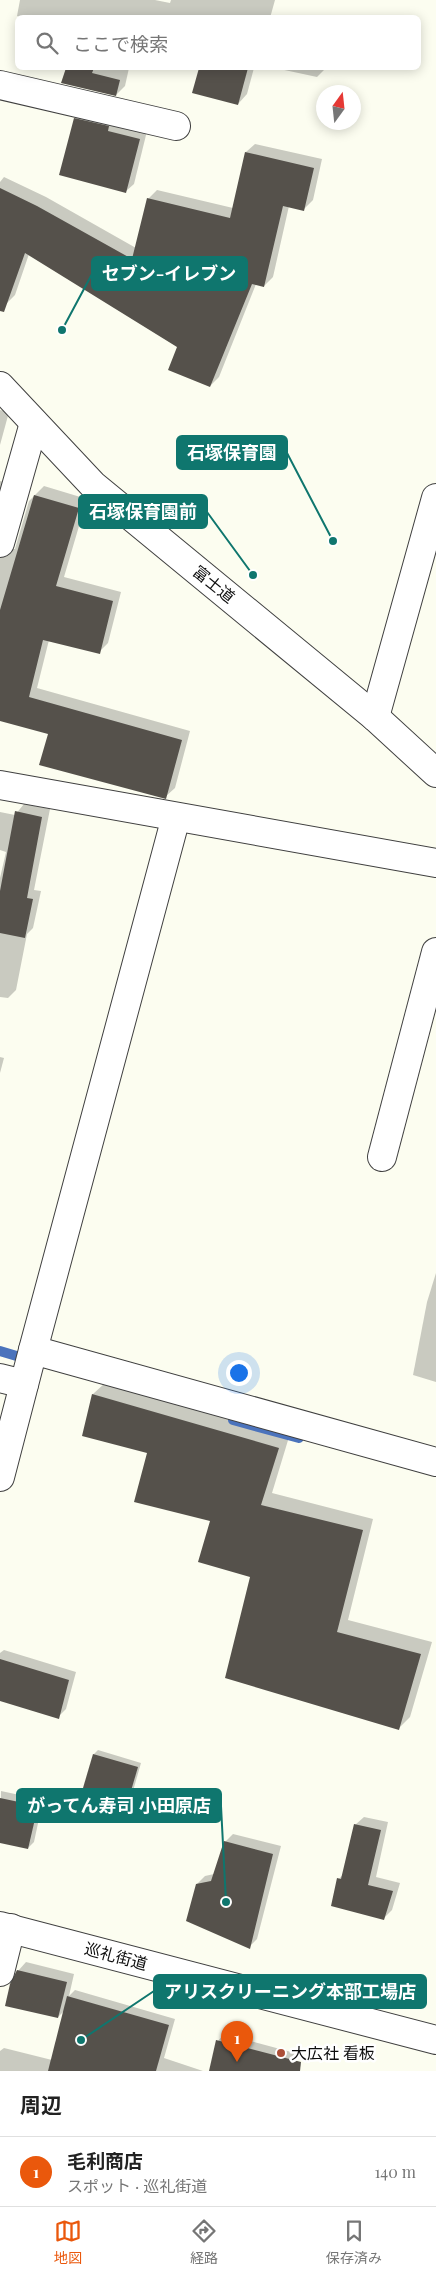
<!DOCTYPE html>
<html lang="ja">
<head>
<meta charset="utf-8">
<style>
	body { margin:0; font-family:"Playfair Display","Noto Sans JP",serif; background:#f6f6f6; color:#222 }
	.compass { position:absolute; left:316px; top:85px; width:45px; height:45px; border-radius:50%; background:#fff; box-shadow:0 2px 12px #0003; rotate:15deg }
	.you { position:absolute; left:238px; top:1372px; width:18px; height:18px; margin:-12px; border:4px solid #fff; border-radius:50%; background:#1a73e8; box-shadow:0 0 0 8px #1a73e833 }
	.badge { display:grid; place-items:center; width:32px; height:32px; border-radius:50%; background:#ea580c; color:#fff; font-size:16px; font-weight:700 }
	.pin { position:absolute; translate:-50% -41px; filter:drop-shadow(0 1px 2px #0008) }
	.pin::after { content:''; position:absolute; top:26px; width:18px; height:15px; background:inherit; clip-path:polygon(0 0,100% 0,50% 100%) }
	.list { margin:0; padding:0; list-style:none }
	h2 { display:flex; justify-content:space-between; align-items:center; height:65px; margin:0; padding:0 20px; font-size:21px }
	h2 small { font-size:16px; font-weight:400; color:#767676 }
	.list li { display:grid; grid-template-columns:32px 1fr auto; gap:15px; align-items:center; box-sizing:border-box; height:70px; padding:0 20px; border-top:1px solid #e0e0e0 }
	.list b { display:block; font-size:19px; white-space:nowrap }
	.list p { margin:0; font-size:16px; white-space:nowrap; color:#767676 }
	.list em { font-size:16px; font-style:normal; color:#767676 }
	.icon { flex:none; width:28px; height:28px; fill:none; stroke:currentColor; stroke-width:2; stroke-linecap:round; stroke-linejoin:round }
	.map { position:relative; flex:none; width:436px; height:2071px; overflow:hidden }
	.search { position:absolute; background:#fff; box-shadow:0 2px 12px #0003; left:15px; right:15px; top:15px; height:55px; display:flex; align-items:center; gap:12px; box-sizing:border-box; padding:0 18px; border-radius:8px; color:#767676; font-size:19px }
	.sheet { height:135px; background:#fff }
	nav { display:flex; justify-content:space-around; align-items:center; box-sizing:border-box; height:70px; border-top:1px solid #e0e0e0; background:#fff; font-size:14px; color:#767676 }
	nav a { display:grid; justify-items:center; gap:2px }
	nav .on { color:#ea580c }
	.map>svg:first-child { display:block }
</style>
</head>
<body>
<div class="map">
<svg width="436" height="2071" viewBox="0 0 436 2071">
	<rect width="100%" height="100%" fill="#fcfdf0"/>
	<g fill="#0003">
		<polygon points="20,0 155,0 170,3 171,0 275,0 270,18 26,18 17,16"/>
		<polygon points="68,68 129,68 125,86 116,95 62,82"/>
		<polygon points="200,68 254,68 247,94 238,104 194,92"/>
		<polygon points="275,68 326,68 317,77"/>
		<polygon points="83,111 147,131 134,184 125,192 75,119"/>
		<polygon points="255,144 322,159 313,200 304,209 289,206 273,277 264,286 256,284 219,377 210,386 178,347 29,254 15,295 6,304 0,302 0,182 4,177 46,197 136,248 148,199 157,190 233,208 246,152"/>
		<polygon points="0,410 9,412 0,445"/>
		<polygon points="0,481 7,483 0,506"/>
		<polygon points="44,486 87,499 64,577 121,592 108,643 99,652 49,640 37,688 190,731 175,788 165,797 49,733 0,720 0,546 5,549 15,549 29,501"/>
		<polygon points="24,804 50,809 34,890 41,891 33,928 27,934 16,990 8,998 0,997 0,878 6,852 0,850 0,812 15,815"/>
		<polygon points="0,1057 4,1058 0,1073"/>
		<polygon points="436,1273 436,1382 413,1375 427,1302"/>
		<polygon points="105,1383 289,1437 272,1493 373,1519 348,1620 432,1642 410,1717 399,1728 251,1576 211,1520 148,1452 84,1435 93,1394"/>
		<polygon points="4,1650 76,1672 66,1709 58,1717 0,1700 0,1653"/>
		<polygon points="98,1750 141,1763 127,1812 123,1817 94,1754"/>
		<polygon points="1,1791 43,1800 34,1842 28,1848 0,1841"/>
		<polygon points="364,1817 388,1822 376,1877 400,1883 392,1910 384,1918 339,1879 344,1873 355,1825"/>
		<polygon points="233,1834 281,1846 257,1939 249,1947 197,1884 205,1876 214,1874 225,1842"/>
		<polygon points="26,1962 74,1974 69,1996 75,1990 175,2019 164,2058 203,2071 0,2071 0,2051 4,2048 52,2060 65,2010 58,2017 18,1971"/>
		<polygon points="224,2034 295,2053 291,2071 210,2071 218,2041"/>
	</g>
	<g fill="none" stroke-linecap="round" stroke-linejoin="round">
		<g stroke="#4b73bc" stroke-width="10">
			<polyline points="0,1351 30,1360"/>
			<polyline points="233,1420 299,1438"/>
		</g>
	</g>
	<g fill="#55514b">
		<polygon points="66,68 94,68 92,73 120,80 116,96 61,83"/>
		<polygon points="199,68 248,68 238,105 192,93"/>
		<polygon points="74,118 109,126 108,131 140,139 126,193 59,175"/>
		<polygon points="245,152 314,168 304,211 283,206 264,287 252,284 210,387 168,370 177,347 25,253 4,312 0,311 0,188 37,206 132,259 147,198 230,218"/>
		<polygon points="34,495 79,508 56,586 113,601 100,654 43,640 29,697 182,740 166,799 39,765 48,734 0,721 0,610"/>
		<polygon points="15,811 42,817 27,898 33,899 25,938 0,933 0,891"/>
		<polygon points="92,1394 279,1448 261,1505 363,1530 337,1632 421,1654 399,1730 225,1678 250,1577 198,1562 210,1521 134,1502 147,1453 82,1436"/>
		<polygon points="0,1659 69,1680 59,1719 0,1701"/>
		<polygon points="93,1754 138,1767 123,1818 78,1805"/>
		<polygon points="0,1798 38,1806 28,1849 0,1843"/>
		<polygon points="354,1824 381,1830 368,1885 393,1891 384,1920 331,1906 337,1878 341,1879"/>
		<polygon points="224,1841 273,1854 250,1949 186,1921 196,1884 211,1881"/>
		<polygon points="17,1970 67,1982 58,2018 5,2006 10,1984"/>
		<polygon points="67,1996 169,2025 156,2071 48,2071"/>
		<polygon points="216,2040 301,2062 300,2071 209,2071"/>
	</g>
	<g fill="none" stroke-linecap="round" stroke-linejoin="round">
		<g stroke="#404040" stroke-width="30">
			<g id="minor">
				<polyline points="0,85 176,126"/>
				<polyline points="0,386 93,485 375,717 436,773"/>
				<polyline points="0,543 34,423"/>
				<polyline points="375,717 436,498"/>
				<polyline points="0,785 436,863"/>
				<polyline points="176,817 33,1350 436,1462"/>
				<polyline points="382,1157 436,952"/>
				<polyline points="0,1378 24,1384"/>
				<polyline points="0,1477 33,1350"/>
				<polyline points="0,1926 436,2040"/>
				<polyline points="0,1972 11,1928"/>
			</g>
		</g>
		<use href="#minor" stroke="#fff" stroke-width="28"/>
	</g>
	<circle fill="#ac4e37" stroke="#fff" stroke-width="2" cx="281" cy="2053" r="5"/>
	<g text-anchor="middle" stroke-width="5" stroke-linejoin="round" paint-order="stroke">
		<g font-size="16" fill="#0d0d0d" stroke="#fff">
			<text transform="translate(214 584) rotate(39)" y="6">富士道</text>
			<text transform="translate(116 1956) rotate(15)" y="6">巡礼街道</text>
		</g>
		<g font-size="16" fill="#0d0d0d" stroke="#fff" text-anchor="start">
			<text x="291" y="2059">大広社 看板</text>
		</g>
	</g>
	<path fill="none" stroke="#0f766e" stroke-width="2" d="M62 330L92 274M333 541L287 453M253 575L207 512M226 1902L221 1806M81 2040L154 1991"/>
	<g fill="#0f766e" stroke="#fff" stroke-width="2">
		<circle cx="62" cy="330" r="5"/>
		<circle cx="333" cy="541" r="5"/>
		<circle cx="253" cy="575" r="5"/>
		<circle cx="226" cy="1902" r="5"/>
		<circle cx="81" cy="2040" r="5"/>
	</g>
	<g fill="#0f766e" stroke="#0f766e" stroke-width="2">
		<rect x="92" y="257" width="155" height="33" rx="5"/>
		<rect x="177" y="436" width="110" height="33" rx="5"/>
		<rect x="79" y="495" width="128" height="33" rx="5"/>
		<rect x="17" y="1789" width="204" height="33" rx="5"/>
		<rect x="154" y="1975" width="272" height="33" rx="5"/>
	</g>
	<g font-size="18" text-anchor="middle" font-weight="bold" fill="#fff">
		<text x="169" y="280">セブン-イレブン</text>
		<text x="232" y="459">石塚保育園</text>
		<text x="143" y="518">石塚保育園前</text>
		<text x="119" y="1812">がってん寿司 小田原店</text>
		<text x="290" y="1998">アリスクリーニング本部工場店</text>
	</g>
</svg>
<svg class="compass" viewBox="-18 -18 36 36"><path d="M0-13l5 13h-10z" fill="#e53935"/><path d="M0 13l5-13h-10z" fill="#767676"/></svg>
<div class="you"></div>
<div class="pin badge" style="left:237px;top:2062px">1</div>
<div class="search"><svg class="icon" aria-label="search" viewBox="0 0 24 24"><circle cx="10" cy="10" r="6"/><path d="M15 15l6 6"/></svg>ここで検索</div>
</div>
<section class="sheet">
<h2>周辺<small></small></h2>
<ul class="list">
<li><span class="badge">1</span><div><b>毛利商店</b><p>スポット · 巡礼街道</p></div><em>140 m</em></li>
</ul>
</section>
<nav>
<a class="on"><svg class="icon" aria-label="map" viewBox="0 0 24 24"><path d="M3 6l6-2 6 2 6-2v14l-6 2-6-2-6 2zM9 4v14M15 6v14"/></svg>地図</a>
<a><svg class="icon" aria-label="directions" viewBox="0 0 24 24"><path d="M12 3l9 9-9 9-9-9zM9 14v-3h6M13 9l2 2-2 2"/></svg>経路</a>
<a><svg class="icon" aria-label="saved" viewBox="0 0 24 24"><path d="M7 4h10v16l-5-4-5 4z"/></svg>保存済み</a>
</nav>
</body>
</html>
